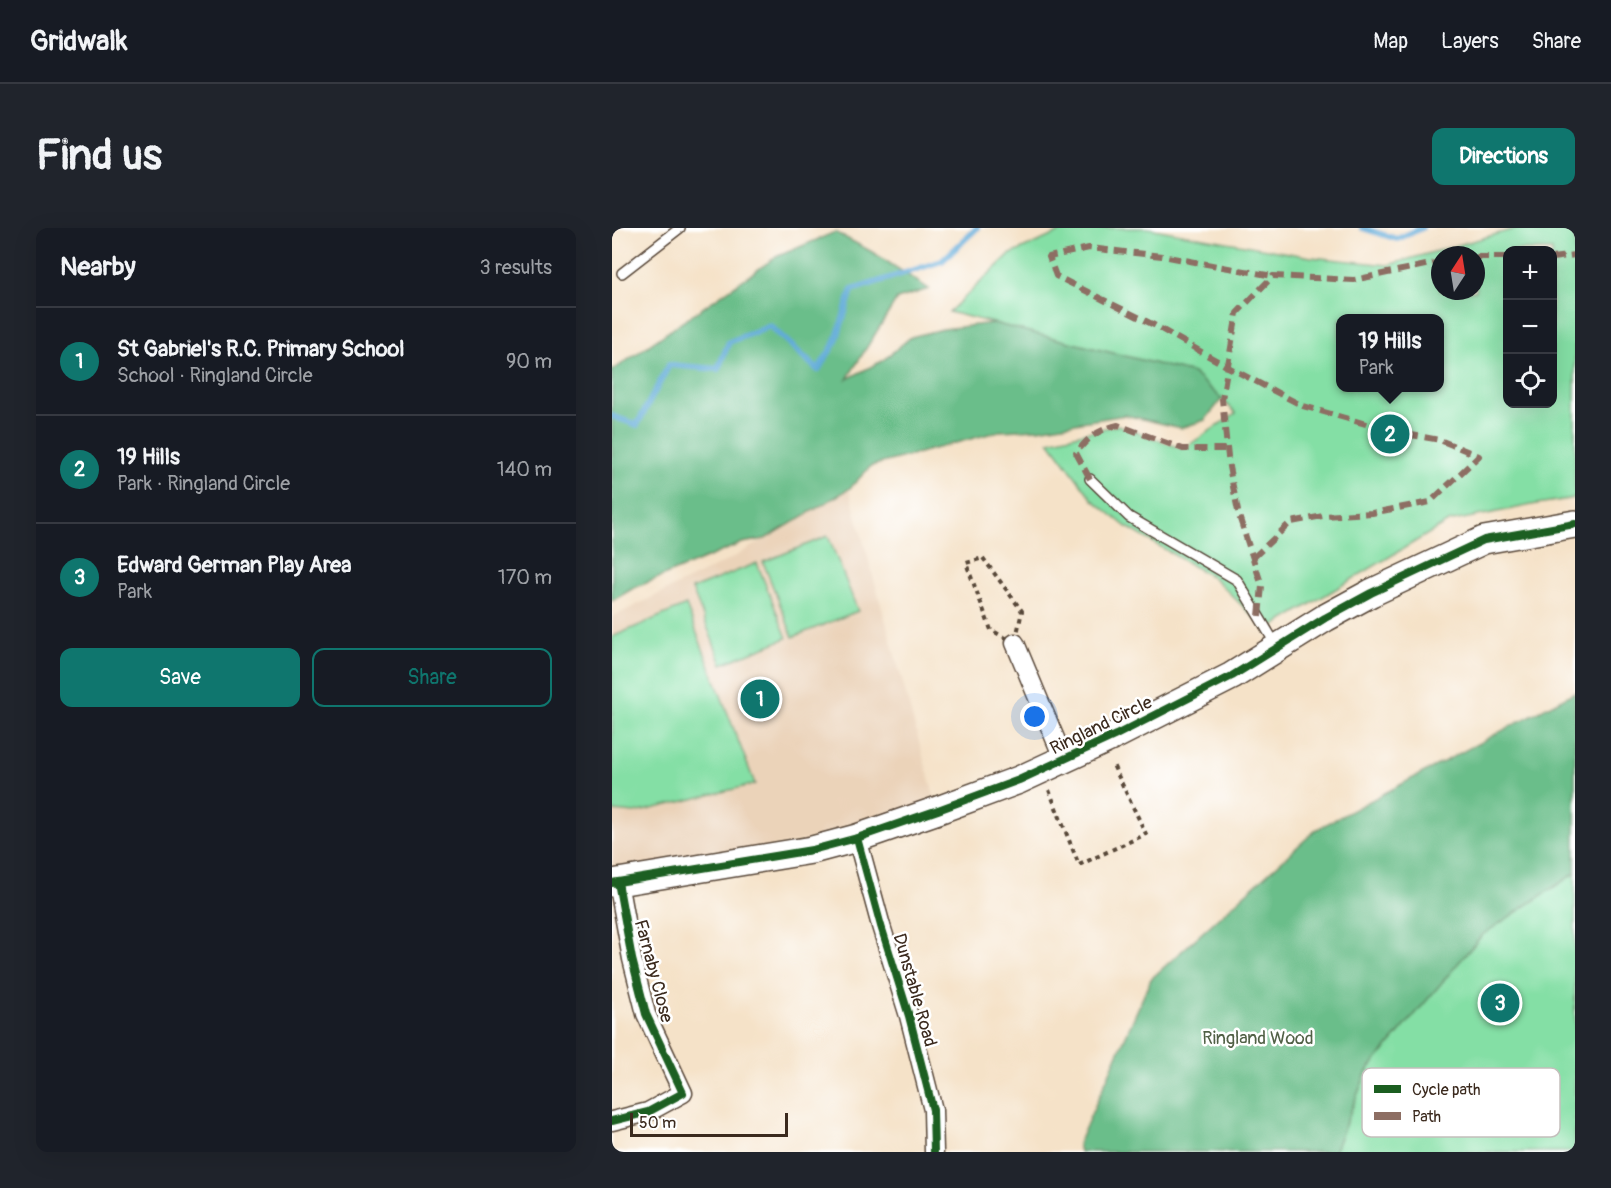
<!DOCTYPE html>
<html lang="en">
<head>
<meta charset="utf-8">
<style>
	body { margin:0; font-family:Pangolin,sans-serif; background:#20242c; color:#f1f3f6 }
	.controls { position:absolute; right:18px; top:18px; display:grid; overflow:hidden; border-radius:12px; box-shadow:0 6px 24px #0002 }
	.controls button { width:54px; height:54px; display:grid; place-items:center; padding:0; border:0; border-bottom:2px solid #363941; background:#171b24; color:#f1f3f6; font:30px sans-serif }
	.compass { position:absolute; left:819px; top:18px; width:54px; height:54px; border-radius:50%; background:#171b24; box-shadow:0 6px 24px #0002; rotate:12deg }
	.scale { position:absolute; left:18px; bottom:15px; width:158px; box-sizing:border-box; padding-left:6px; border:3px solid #3b2a1e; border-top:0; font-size:16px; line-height:21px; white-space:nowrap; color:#3b2a1e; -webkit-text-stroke:4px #fff; paint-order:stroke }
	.you { position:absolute; left:423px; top:489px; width:21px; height:21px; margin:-15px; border:4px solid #fff; border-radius:50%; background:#1a73e8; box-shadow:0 0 0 9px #1a73e833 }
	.badge { display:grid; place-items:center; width:39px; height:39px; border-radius:50%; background:#0f766e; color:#fff; font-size:20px; font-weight:700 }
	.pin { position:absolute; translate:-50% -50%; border:3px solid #fff; box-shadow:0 2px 6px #0006 }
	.popup { position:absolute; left:724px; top:86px; width:108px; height:78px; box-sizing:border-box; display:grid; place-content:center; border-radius:12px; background:#171b24; filter:drop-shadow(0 2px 4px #0005); font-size:20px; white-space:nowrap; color:#9ea1a6 }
	.popup b { font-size:22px; color:#f1f3f6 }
	.popup::after { content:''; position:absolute; left:50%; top:100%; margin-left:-12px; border:12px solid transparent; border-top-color:#171b24 }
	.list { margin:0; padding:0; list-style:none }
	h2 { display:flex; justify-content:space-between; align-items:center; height:78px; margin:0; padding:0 24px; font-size:26px }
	h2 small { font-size:20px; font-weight:400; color:#9ea1a6 }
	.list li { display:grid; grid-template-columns:39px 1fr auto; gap:18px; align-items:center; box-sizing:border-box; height:108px; padding:0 24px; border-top:2px solid #363941 }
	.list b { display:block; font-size:22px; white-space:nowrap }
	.list p { margin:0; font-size:20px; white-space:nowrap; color:#9ea1a6 }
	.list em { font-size:20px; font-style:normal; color:#9ea1a6 }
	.actions { display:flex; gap:12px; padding:18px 24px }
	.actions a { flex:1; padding:14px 0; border:2px solid #0f766e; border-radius:12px; text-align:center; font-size:21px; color:#0f766e }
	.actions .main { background:#0f766e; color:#fff }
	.icon { flex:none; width:33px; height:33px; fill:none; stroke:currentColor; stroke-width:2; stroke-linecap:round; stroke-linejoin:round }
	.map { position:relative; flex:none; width:963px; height:924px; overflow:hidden; border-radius:12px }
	header { display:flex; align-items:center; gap:36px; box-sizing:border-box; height:84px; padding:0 30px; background:#171b24; border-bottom:2px solid #363941 }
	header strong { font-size:28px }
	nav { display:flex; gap:33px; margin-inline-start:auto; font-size:21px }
	.intro { display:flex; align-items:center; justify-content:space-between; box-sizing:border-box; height:144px; padding:0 36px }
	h1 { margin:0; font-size:42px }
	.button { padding:15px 27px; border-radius:12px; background:#0f766e; color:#fff; font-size:21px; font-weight:700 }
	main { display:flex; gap:36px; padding:0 36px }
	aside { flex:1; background:#171b24; border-radius:12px; box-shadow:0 6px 24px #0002 }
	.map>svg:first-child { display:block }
</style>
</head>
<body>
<header>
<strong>Gridwalk</strong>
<nav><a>Map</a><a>Layers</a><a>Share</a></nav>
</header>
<div class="intro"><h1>Find us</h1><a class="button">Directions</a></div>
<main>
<aside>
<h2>Nearby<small>3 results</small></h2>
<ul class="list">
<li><span class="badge">1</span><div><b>St Gabriel's R.C. Primary School</b><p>School · Ringland Circle</p></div><em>90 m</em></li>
<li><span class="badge">2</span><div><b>19 Hills</b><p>Park · Ringland Circle</p></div><em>140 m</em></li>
<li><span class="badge">3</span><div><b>Edward German Play Area</b><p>Park</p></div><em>170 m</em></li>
</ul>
<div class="actions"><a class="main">Save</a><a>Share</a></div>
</aside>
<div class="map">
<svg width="963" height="924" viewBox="0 0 963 924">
	<rect width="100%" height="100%" fill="#fff"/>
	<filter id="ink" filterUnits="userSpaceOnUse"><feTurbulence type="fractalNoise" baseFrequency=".0167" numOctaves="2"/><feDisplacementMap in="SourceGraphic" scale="12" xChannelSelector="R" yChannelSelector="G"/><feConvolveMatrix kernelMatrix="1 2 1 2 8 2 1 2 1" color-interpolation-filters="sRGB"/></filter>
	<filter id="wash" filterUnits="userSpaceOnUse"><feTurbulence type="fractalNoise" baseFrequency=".008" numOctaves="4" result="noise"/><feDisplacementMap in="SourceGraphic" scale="24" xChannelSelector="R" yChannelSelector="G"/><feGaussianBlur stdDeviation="1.35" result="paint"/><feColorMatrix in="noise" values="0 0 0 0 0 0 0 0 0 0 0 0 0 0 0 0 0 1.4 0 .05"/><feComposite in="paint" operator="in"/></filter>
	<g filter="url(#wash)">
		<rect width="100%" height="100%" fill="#f5e2c8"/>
		<polygon fill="#ebd3b9" points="237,261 326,582 0,655 0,389 119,331"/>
		<g fill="#84dfa5" stroke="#608462" stroke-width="1.5" fill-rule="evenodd">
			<path d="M 457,0 L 536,0 L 699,29 L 776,37 L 906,0 L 963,0 L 963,270 L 925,276 L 836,294 L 655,402 L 603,351 L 513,298 L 481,272 L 437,213 L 506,197 L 571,221 L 624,185 L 581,145 L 337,84 L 397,27 ZM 896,22 L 940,22 L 940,176 L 896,176 ZM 828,27 L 864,27 L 864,63 L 828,63 ZM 728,91 L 828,91 L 828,160 L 728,160 Z"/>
			<polygon points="216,308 246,383 181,409 151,334"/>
			<polygon points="145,335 175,410 110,436 80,361"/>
			<polygon points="74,377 143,556 23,585 0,583 0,409"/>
			<polygon points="963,645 963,924 722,924 755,843 870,707"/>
		</g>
		<g fill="#6bbe8a" stroke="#537454" stroke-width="1.5">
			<polygon points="223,4 262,25 317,61 285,71 235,151 270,133 299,109 331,101 381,95 581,145 610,171 593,192 569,200 513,187 426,201 388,203 259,238 237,261 153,311 130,315 20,361 0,373 0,143 164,29"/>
			<polygon points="963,464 963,645 870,707 755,843 722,924 468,924 466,916 539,751 705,601"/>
		</g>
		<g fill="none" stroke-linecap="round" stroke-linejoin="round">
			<g stroke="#60abd8" stroke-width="6">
				<polyline points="750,0 785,11 810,0"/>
				<polyline points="0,188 25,197 57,137 106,141 117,114 158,98 206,142 224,113 240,62 330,33 365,0"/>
			</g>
		</g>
	</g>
	<g filter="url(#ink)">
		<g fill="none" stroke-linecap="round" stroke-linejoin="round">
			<g stroke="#574638" stroke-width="12">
				<g id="lane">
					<polyline points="10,45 68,0"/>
					<polyline points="478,251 517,289 625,352 664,417"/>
				</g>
			</g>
			<g stroke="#574638" stroke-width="21">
				<g id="street">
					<polyline points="403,415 452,532"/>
					<polyline points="245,610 269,698 297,788 321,882 322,924"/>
					<polyline points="0,893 36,884 71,865 34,786 20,731 6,654"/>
				</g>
			</g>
			<g stroke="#574638" stroke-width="30">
				<polyline id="secondary" points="0,655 200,622 245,610 326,582 407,552 504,507 620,448 713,390 759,365 872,312 963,296"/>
			</g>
			<g stroke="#574638" stroke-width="4" stroke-dasharray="4.5 4.5" stroke-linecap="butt">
				<polygon points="371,330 410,383 403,415 379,402 354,335"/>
				<polyline points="437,562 467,637 534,606 500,535"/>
			</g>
			<use href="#lane" stroke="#fff" stroke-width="9"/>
			<use href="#street" stroke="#fff" stroke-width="18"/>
			<use href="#secondary" stroke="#fff" stroke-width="27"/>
			<g stroke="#8d6e63" stroke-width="6" stroke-dasharray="12 6" stroke-linecap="butt">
				<polyline points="864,29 896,29"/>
				<polyline points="940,30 963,27"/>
				<path d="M 478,251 L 464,225 C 477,209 485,202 506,197 L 571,221 L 615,221"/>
				<polyline points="641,330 679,294 711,288 760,285 818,274 867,228 828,212 782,204 691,178 616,139 542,97 444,48 437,29 477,20 550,28 661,48"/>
				<polyline points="647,388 650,358 627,288 617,239 610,171 625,85 661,48 742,52 828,34"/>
			</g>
			<g stroke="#fff" stroke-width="11">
				<g id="cycleway">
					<polyline points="245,610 269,698 297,788 321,882 322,924"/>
					<polyline points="0,655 200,622 245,610 326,582 407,552 504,507 620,448 713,390 759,365 872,312 963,296"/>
					<polyline points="0,893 36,884 71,865 34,786 20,731 6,654"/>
				</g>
			</g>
			<use href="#cycleway" stroke="#1b5e20" stroke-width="8"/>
		</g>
	</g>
	<g text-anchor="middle" stroke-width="5" stroke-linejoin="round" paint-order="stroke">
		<g font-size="18" fill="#3b2a1e" stroke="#fff">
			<text transform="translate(489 497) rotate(-26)" y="6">Ringland Circle</text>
			<text transform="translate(42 743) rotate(75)" y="6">Farnaby Close</text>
			<text transform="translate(303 762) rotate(74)" y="6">Dunstable Road</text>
		</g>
		<g font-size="18" fill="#516046" stroke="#fff">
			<text x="646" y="816">Ringland Wood</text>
		</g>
	</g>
	<rect x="750" y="840" width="198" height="69" rx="9" fill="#fff" stroke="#c4bfbc" stroke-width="1.5"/>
	<rect x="762" y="857" width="27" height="8" fill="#1b5e20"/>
	<rect x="762" y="884" width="27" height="8" fill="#8d6e63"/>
	<g font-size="16" fill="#3b2a1e">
		<text x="800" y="867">Cycle path</text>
		<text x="800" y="894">Path</text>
	</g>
</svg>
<div class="controls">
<button>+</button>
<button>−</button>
<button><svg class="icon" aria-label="locate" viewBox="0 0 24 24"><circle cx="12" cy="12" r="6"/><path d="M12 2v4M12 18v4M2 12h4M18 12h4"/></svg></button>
</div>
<svg class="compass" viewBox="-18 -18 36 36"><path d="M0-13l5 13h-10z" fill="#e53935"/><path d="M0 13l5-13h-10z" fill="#9ea1a6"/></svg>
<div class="scale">50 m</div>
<div class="you"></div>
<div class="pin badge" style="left:148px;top:471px">1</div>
<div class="pin badge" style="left:778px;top:206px">2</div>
<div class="popup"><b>19 Hills</b>Park</div>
<div class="pin badge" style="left:888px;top:775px">3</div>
</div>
</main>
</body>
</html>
